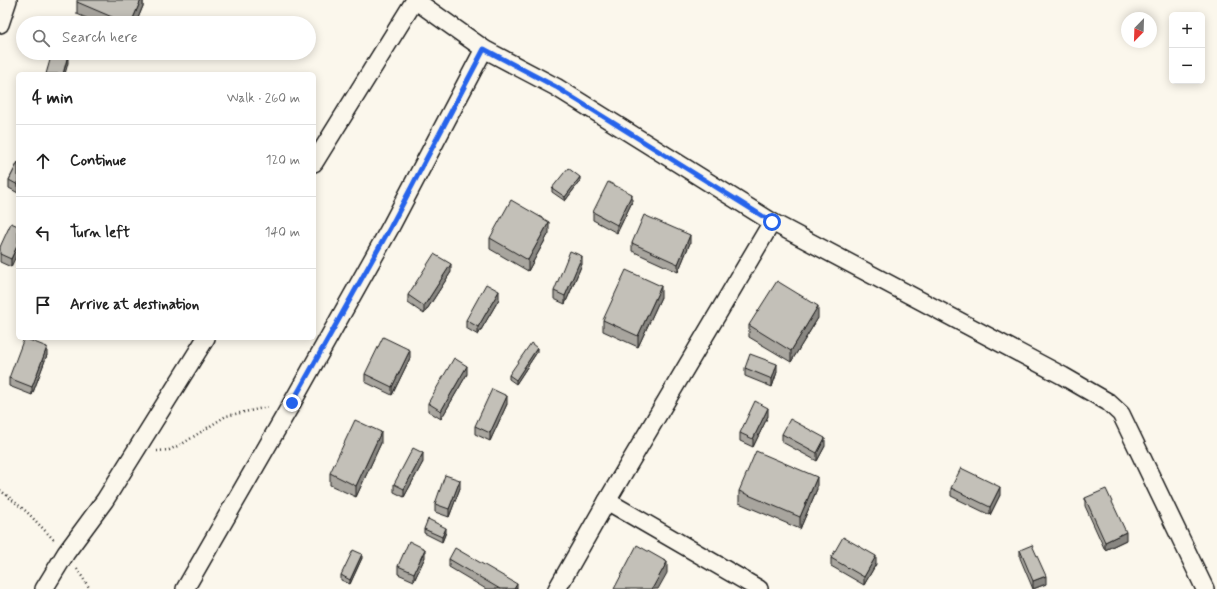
<!DOCTYPE html>
<html lang="en">
<head>
<meta charset="utf-8">
<style>
	body { margin:0; font-family:Mynerve,sans-serif; background:#f2f2f2; color:#222 }
	.controls { position:absolute; right:12px; top:12px; display:grid; overflow:hidden; border-radius:6px; box-shadow:0 2px 10px #0003 }
	.controls button { width:36px; height:36px; display:grid; place-items:center; padding:0; border:0; border-bottom:1px solid #e0e0e0; background:#fff; color:#222; font:20px sans-serif }
	.compass { position:absolute; left:1121px; top:12px; width:36px; height:36px; border-radius:50%; background:#fff; box-shadow:0 2px 10px #0003; rotate:203deg }
	.stop { position:absolute; width:12px; height:12px; margin:-9px; border:3px solid #2563eb; border-radius:50%; background:#fff }
	.stop.end { background:#2563eb; border-color:#fff; box-shadow:0 1px 4px #0008 }
	.list { margin:0; padding:0; list-style:none }
	h2 { display:flex; justify-content:space-between; align-items:center; height:52px; margin:0; padding:0 16px; font-size:17px }
	h2 small { font-size:13px; font-weight:400; color:#767676 }
	.list li { display:grid; grid-template-columns:26px 1fr auto; gap:12px; align-items:center; box-sizing:border-box; height:72px; padding:0 16px; border-top:1px solid #e0e0e0 }
	.list b { display:block; font-size:15px; white-space:nowrap }
	.list em { font-size:13px; font-style:normal; color:#767676 }
	.icon { flex:none; width:22px; height:22px; fill:none; stroke:currentColor; stroke-width:2; stroke-linecap:round; stroke-linejoin:round }
	.map { position:relative; flex:none; width:1217px; height:589px; overflow:hidden }
	.search { position:absolute; background:#fff; box-shadow:0 2px 10px #0003; left:16px; top:16px; width:300px; height:44px; display:flex; align-items:center; gap:10px; box-sizing:border-box; padding:0 14px; border-radius:22px; color:#767676; font-size:15px }
	.panel { position:absolute; background:#fff; box-shadow:0 2px 10px #0003; left:16px; top:72px; width:300px; height:268px; border-radius:6px }
	.map>svg:first-child { display:block }
</style>
</head>
<body>
<div class="map">
<svg width="1217" height="589" viewBox="0 0 1217 589">
	<rect width="100%" height="100%" fill="#fbf7ec"/>
	<filter id="ink" filterUnits="userSpaceOnUse"><feTurbulence type="fractalNoise" baseFrequency=".025" numOctaves="2"/><feDisplacementMap in="SourceGraphic" scale="8" xChannelSelector="R" yChannelSelector="G"/><feConvolveMatrix kernelMatrix="1 2 1 2 8 2 1 2 1" color-interpolation-filters="sRGB"/></filter>
	<g filter="url(#ink)">
		<g fill="none" stroke-linecap="round" stroke-linejoin="round">
			<g stroke="#1c1c1c" stroke-width="20">
				<g id="street">
					<polyline points="415,0 484,49 556,87 772,222 1063,376 1108,402 1121,414 1205,589"/>
					<polyline points="0,24 8,0"/>
					<polyline points="314,163 415,0"/>
					<polyline points="607,501 759,589"/>
					<polyline points="44,589 66,553 105,500 206,338"/>
					<polyline points="185,589 292,403 390,228 484,49"/>
					<polyline points="557,589 607,501 772,222"/>
				</g>
			</g>
			<g stroke="#1c1c1c" stroke-width="2.5" stroke-dasharray="1 3" stroke-linecap="butt">
				<polyline points="157,451 169,450 182,444 226,416 268,407"/>
				<polyline points="0,490 27,512 54,540"/>
				<polyline points="77,569 90,589"/>
			</g>
			<use href="#street" stroke="#fbf7ec" stroke-width="17"/>
		</g>
		<g fill="#a8a59e" stroke="#1c1c1c">
			<polygon points="143,0 143,6 136,23 98,23 77,14 77,2"/>
			<polygon points="18,162 18,193 9,188 9,180"/>
			<polygon points="580,181 565,201 552,192 552,188"/>
			<polygon points="632,202 617,233 593,220 593,212"/>
			<polygon points="18,226 11,267 0,262 0,247"/>
			<polygon points="549,233 528,271 490,249 490,238"/>
			<polygon points="632,243 690,243 678,272 632,251"/>
			<polygon points="582,264 565,304 554,299 554,291"/>
			<polygon points="451,272 424,314 408,303 408,295"/>
			<polygon points="661,297 638,347 603,331 603,320"/>
			<polygon points="499,299 478,335 466,328 466,320"/>
			<polygon points="818,318 791,362 749,337 749,325"/>
			<polygon points="537,352 516,384 509,379 509,375"/>
			<polygon points="47,355 32,395 9,386 9,378"/>
			<polygon points="410,358 392,395 365,382 365,374"/>
			<polygon points="745,368 777,372 772,387 745,376"/>
			<polygon points="467,374 441,419 428,411 428,403"/>
			<polygon points="507,404 490,441 475,434 475,426"/>
			<polygon points="768,416 753,447 740,441 740,433"/>
			<polygon points="782,434 825,446 817,461 782,442"/>
			<polygon points="381,443 356,497 330,485 330,473"/>
			<polygon points="423,462 404,497 394,492 394,484"/>
			<polygon points="460,488 449,517 435,512 435,504"/>
			<polygon points="951,488 1000,495 990,515 951,496"/>
			<polygon points="817,489 800,529 739,503 739,491"/>
			<polygon points="1085,498 1126,540 1105,550 1085,506"/>
			<polygon points="424,529 446,532 442,542 424,533"/>
			<polygon points="1020,550 1046,584 1033,589 1020,558"/>
			<polygon points="425,557 414,581 398,574 398,566"/>
			<polygon points="362,558 350,584 341,580 341,575"/>
			<polygon points="831,558 876,564 864,585 831,566"/>
			<polygon points="449,559 517,589 486,589 449,567"/>
		</g>
		<g fill="#888681" stroke="#1c1c1c">
			<polygon points="141,0 143,0 143,6 136,23 131,23"/>
			<polygon points="68,55 68,63 65,74 63,74"/>
			<polygon points="580,177 580,181 565,201 565,197"/>
			<polygon points="632,194 632,202 617,233 617,225"/>
			<polygon points="549,222 549,233 528,271 528,260"/>
			<polygon points="690,235 690,243 678,272 678,264"/>
			<polygon points="18,244 18,252 11,267 11,259"/>
			<polygon points="582,256 582,264 565,304 565,296"/>
			<polygon points="451,264 451,272 424,314 424,306"/>
			<polygon points="661,286 661,297 638,347 638,336"/>
			<polygon points="499,291 499,299 478,335 478,327"/>
			<polygon points="818,306 818,318 791,362 791,351"/>
			<polygon points="47,347 47,355 32,395 32,387"/>
			<polygon points="537,348 537,352 516,384 516,380"/>
			<polygon points="410,350 410,358 392,395 392,387"/>
			<polygon points="777,364 777,372 772,387 772,379"/>
			<polygon points="467,366 467,374 441,419 441,411"/>
			<polygon points="507,396 507,404 490,441 490,433"/>
			<polygon points="768,408 768,416 753,447 753,439"/>
			<polygon points="381,432 381,443 356,497 356,486"/>
			<polygon points="825,438 825,446 817,461 817,453"/>
			<polygon points="423,453 423,462 404,497 404,489"/>
			<polygon points="817,477 817,489 800,529 800,517"/>
			<polygon points="460,480 460,488 449,517 449,509"/>
			<polygon points="1000,487 1000,495 990,515 990,507"/>
			<polygon points="446,528 446,532 442,542 442,537"/>
			<polygon points="1126,532 1126,540 1105,550 1105,542"/>
			<polygon points="425,549 425,557 414,581 414,573"/>
			<polygon points="362,554 362,558 350,584 350,580"/>
			<polygon points="876,556 876,564 864,585 864,577"/>
			<polygon points="667,562 667,573 658,589 652,589"/>
			<polygon points="1046,576 1046,584 1033,589 1033,581"/>
			<polygon points="517,584 517,589 514,589"/>
		</g>
		<g fill="#c3c0b8" stroke="#1c1c1c">
			<polygon points="77,0 141,0 131,23 126,23 77,2"/>
			<polygon points="52,53 60,53 68,55 63,74 46,74"/>
			<polygon points="18,162 18,185 9,180"/>
			<polygon points="568,168 580,177 565,197 552,188"/>
			<polygon points="608,182 632,194 617,225 593,212"/>
			<polygon points="511,200 549,222 528,260 490,238"/>
			<polygon points="644,215 690,235 678,264 632,243"/>
			<polygon points="11,223 18,226 18,244 11,259 0,254 0,247"/>
			<polygon points="570,251 582,256 565,296 554,291"/>
			<polygon points="434,254 451,264 424,306 408,295"/>
			<polygon points="626,270 661,286 638,336 603,320"/>
			<polygon points="777,281 818,306 791,351 749,325"/>
			<polygon points="486,284 499,291 478,327 466,320"/>
			<polygon points="383,337 410,350 392,387 365,374"/>
			<polygon points="24,338 47,347 32,387 9,378"/>
			<polygon points="531,343 537,348 516,380 509,375"/>
			<polygon points="750,354 777,364 772,379 745,368"/>
			<polygon points="454,358 467,366 441,411 428,403"/>
			<polygon points="492,389 507,396 490,433 475,426"/>
			<polygon points="755,401 768,408 753,439 740,433"/>
			<polygon points="790,419 825,438 817,453 782,434"/>
			<polygon points="355,420 381,432 356,486 330,473"/>
			<polygon points="413,448 423,453 404,489 394,484"/>
			<polygon points="756,451 817,477 800,517 739,491"/>
			<polygon points="961,468 1000,487 990,507 951,488"/>
			<polygon points="445,475 460,480 449,509 435,504"/>
			<polygon points="1106,489 1126,532 1105,542 1085,498"/>
			<polygon points="428,519 446,528 442,537 424,529"/>
			<polygon points="843,537 876,556 864,577 831,558"/>
			<polygon points="409,541 425,549 414,573 398,566"/>
			<polygon points="637,545 667,562 652,589 614,589"/>
			<polygon points="1032,545 1046,576 1033,581 1020,550"/>
			<polygon points="455,548 517,584 514,589 500,589 449,559"/>
			<polygon points="353,550 362,554 350,580 341,575"/>
		</g>
	</g>
	<g fill="none" stroke-linecap="round" stroke-linejoin="round" filter="url(#ink)">
		<polyline stroke="#2563eb" stroke-width="5" points="292,403 390,228 484,49 556,87 772,222"/>
	</g>
</svg>
<div class="controls">
<button>+</button>
<button>−</button>
</div>
<svg class="compass" viewBox="-18 -18 36 36"><path d="M0-13l5 13h-10z" fill="#e53935"/><path d="M0 13l5-13h-10z" fill="#767676"/></svg>
<div class="stop" style="left:772px;top:222px"></div>
<div class="stop end" style="left:292px;top:403px"></div>
<div class="search"><svg class="icon" aria-label="search" viewBox="0 0 24 24"><circle cx="10" cy="10" r="6"/><path d="M15 15l6 6"/></svg>Search here</div>
<section class="panel">
<h2>4 min<small>Walk · 260 m</small></h2>
<ul class="list">
<li><svg class="icon" aria-label="ahead" viewBox="0 0 24 24"><path d="M12 20V5M6 11l6-6 6 6"/></svg><div><b>Continue</b></div><em>120 m</em></li>
<li><svg class="icon" aria-label="left" viewBox="0 0 24 24"><path d="M17 20v-9H6M10 6l-5 5 5 5"/></svg><div><b>Turn left</b></div><em>140 m</em></li>
<li><svg class="icon" aria-label="arrive" viewBox="0 0 24 24"><path d="M6 21V4h12l-3 4 3 4H6"/></svg><div><b>Arrive at destination</b></div></li>
</ul>
</section>
</div>
</body>
</html>
